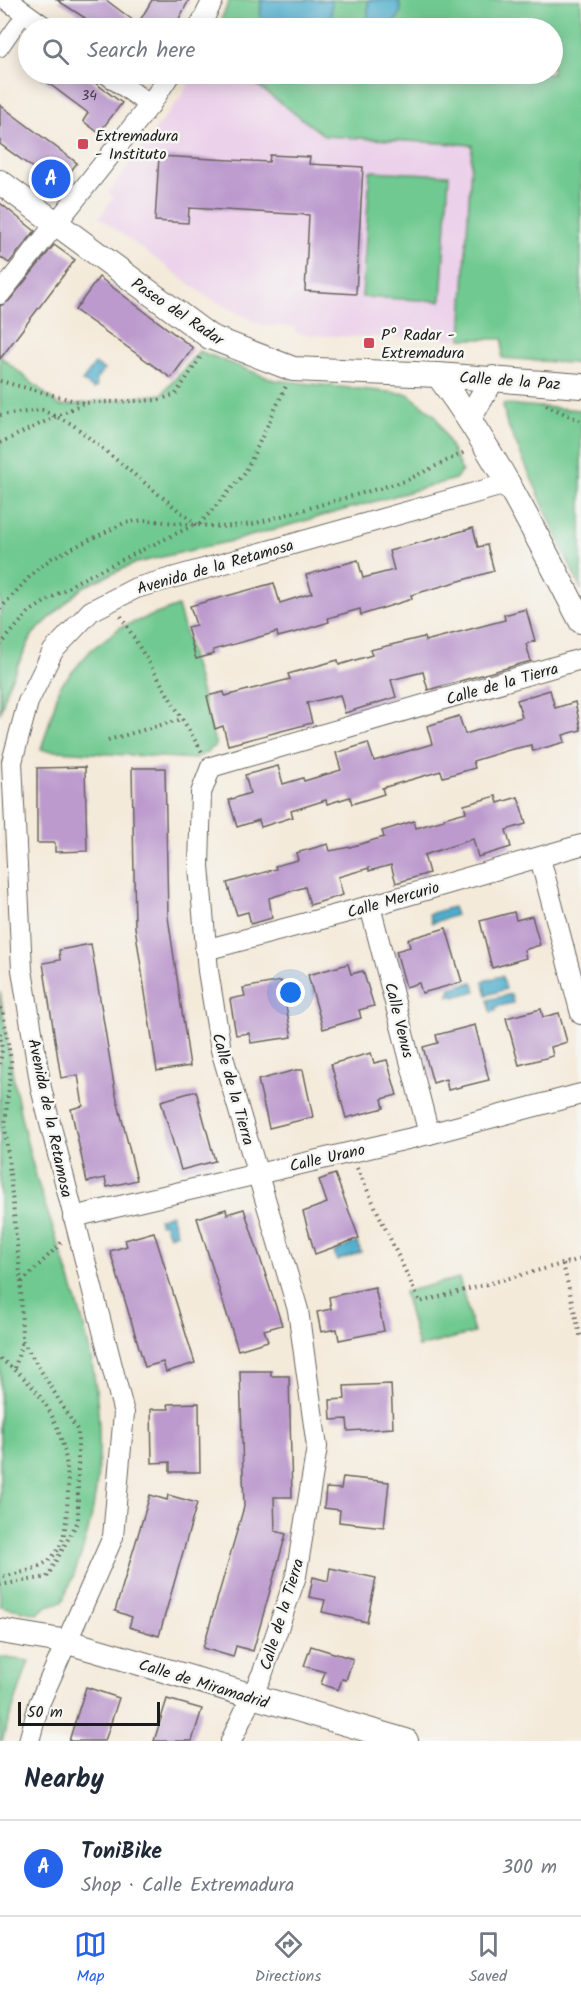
<!DOCTYPE html>
<html lang="en">
<head>
<meta charset="utf-8">
<style>
	body { margin:0; font-family:Kalam,sans-serif; background:#f2f2f3; color:#1f2937 }
	.scale { position:absolute; left:18px; bottom:15px; width:142px; box-sizing:border-box; padding-left:6px; border:3px solid #1c1c1c; border-top:0; font-size:16px; line-height:21px; white-space:nowrap; color:#1c1c1c; -webkit-text-stroke:4px #f6f6f2; paint-order:stroke }
	.you { position:absolute; left:291px; top:993px; width:21px; height:21px; margin:-15px; border:4px solid #fff; border-radius:50%; background:#1a73e8; box-shadow:0 0 0 9px #1a73e833 }
	.badge { display:grid; place-items:center; width:39px; height:39px; border-radius:50%; background:#2563eb; color:#fff; font-size:20px; font-weight:700 }
	.pin { position:absolute; translate:-50% -50%; border:3px solid #fff; box-shadow:0 2px 6px #0006 }
	.list { margin:0; padding:0; list-style:none }
	h2 { display:flex; justify-content:space-between; align-items:center; height:78px; margin:0; padding:0 24px; font-size:26px }
	h2 small { font-size:20px; font-weight:400; color:#747a83 }
	.list li { display:grid; grid-template-columns:39px 1fr auto; gap:18px; align-items:center; box-sizing:border-box; height:96px; padding:0 24px; border-top:2px solid #e0e1e3 }
	.list b { display:block; font-size:22px; white-space:nowrap }
	.list p { margin:0; font-size:20px; white-space:nowrap; color:#747a83 }
	.list em { font-size:20px; font-style:normal; color:#747a83 }
	.icon { flex:none; width:33px; height:33px; fill:none; stroke:currentColor; stroke-width:2; stroke-linecap:round; stroke-linejoin:round }
	.map { position:relative; flex:none; width:581px; height:1741px; overflow:hidden }
	.search { position:absolute; background:#fff; box-shadow:0 3px 15px #0003; left:18px; right:18px; top:18px; height:66px; display:flex; align-items:center; gap:15px; box-sizing:border-box; padding:0 21px; border-radius:33px; color:#747a83; font-size:22px }
	.sheet { height:174px; background:#fff }
	nav { display:flex; justify-content:space-around; align-items:center; box-sizing:border-box; height:84px; border-top:2px solid #e0e1e3; background:#fff; font-size:16px; color:#747a83 }
	nav a { display:grid; justify-items:center; gap:3px }
	nav .on { color:#2563eb }
	.map>svg:first-child { display:block }
</style>
</head>
<body>
<div class="map">
<svg width="581" height="1741" viewBox="0 0 581 1741">
	<rect width="100%" height="100%" fill="#f6f6f2"/>
	<filter id="ink" filterUnits="userSpaceOnUse"><feTurbulence type="fractalNoise" baseFrequency=".0167" numOctaves="2"/><feDisplacementMap in="SourceGraphic" scale="12" xChannelSelector="R" yChannelSelector="G"/><feConvolveMatrix kernelMatrix="1 2 1 2 8 2 1 2 1" color-interpolation-filters="sRGB"/></filter>
	<filter id="wash" filterUnits="userSpaceOnUse"><feTurbulence type="fractalNoise" baseFrequency=".008" numOctaves="4" result="noise"/><feDisplacementMap in="SourceGraphic" scale="24" xChannelSelector="R" yChannelSelector="G"/><feGaussianBlur stdDeviation="1.35" result="paint"/><feColorMatrix in="noise" values="0 0 0 0 0 0 0 0 0 0 0 0 0 0 0 0 0 1.4 0 .05"/><feComposite in="paint" operator="in"/></filter>
	<g filter="url(#wash)">
		<rect width="100%" height="100%" fill="#f4eada"/>
		<polygon fill="#ecd1ea" points="194,74 242,74 325,136 472,145 461,339 327,336 295,333 295,327 262,325 209,298 99,217 114,197 108,193 184,92"/>
		<g fill="#70c990" stroke="#467256" stroke-width="1.5">
			<polygon points="230,0 581,0 581,364 502,358 503,339 461,339 472,145 325,136 242,74 552,74 552,28 217,28"/>
			<polygon points="370,171 449,175 441,301 362,297"/>
			<polygon points="199,351 274,380 408,394 436,416 462,471 455,479 240,539 136,563 83,587 33,634 7,688 0,714 0,356 60,406 162,394"/>
			<polygon points="503,404 581,410 581,590 506,421"/>
			<polygon points="178,606 216,746 195,759 41,750 60,686 91,650 121,627"/>
			<path d="M 0,991 C 9,1055 19,1121 38,1183 C 53,1232 73,1281 85,1331 C 108,1423 104,1516 62,1602 L 47,1606 L 37,1614 L 0,1606 Z"/>
			<polygon points="459,1278 474,1333 418,1347 404,1292"/>
			<polygon points="0,1657 29,1661 2,1741 0,1741"/>
		</g>
		<g fill="#4eaecd" stroke="#356574" stroke-width="1.5">
			<polygon points="261,0 332,0 331,26 260,23"/>
			<path d="M 368,0 L 397,0 C 404,8 401,18 392,23 L 387,23 L 386,28 L 368,27 Z"/>
			<polygon points="95,364 104,370 96,379 97,387 94,389 82,381"/>
			<polygon points="453,907 456,915 432,923 429,914"/>
			<polygon points="502,976 506,989 487,995 483,981"/>
			<polygon points="473,982 476,991 454,997 453,995 449,996 451,988"/>
			<polygon points="511,994 513,1003 495,1007 496,1011 491,1012 488,1000"/>
			<polygon points="171,1214 177,1233 169,1236 164,1223 160,1224 158,1219"/>
			<polygon points="357,1242 361,1252 337,1261 334,1252"/>
		</g>
		<g id="blocks">
			<g fill="#bc9acd">
				<polygon points="57,0 106,0 138,24 152,0 189,0 174,28 95,28 83,20 85,18"/>
				<polygon points="36,74 83,74 122,103 99,133 83,121 88,113"/>
				<polygon points="0,105 77,163 59,187 0,144"/>
				<polygon points="270,155 310,157 309,164 363,167 356,294 305,291 309,215 189,208 188,223 155,221 159,156 269,162"/>
				<polygon points="0,203 35,231 9,263 0,257"/>
				<polygon points="54,245 75,260 0,359 0,306 9,301"/>
				<polygon points="99,277 193,348 171,378 75,310"/>
				<polygon points="473,528 478,547 487,545 494,571 411,595 412,599 361,615 360,609 328,618 329,622 297,632 278,637 277,632 213,650 214,654 196,659 187,627 196,625 190,606 274,583 280,603 312,593 306,575 358,560 363,578 394,570 389,551"/>
				<polygon points="526,609 535,641 526,644 531,661 428,690 423,672 391,680 396,697 345,713 340,695 307,703 312,723 228,745 223,726 215,729 207,696 224,692 225,696 290,679 288,674 338,660 339,665 372,655 370,650 424,637 425,641 505,620 504,615"/>
				<polygon points="550,690 555,708 575,702 581,730 563,735 565,742 533,751 531,745 509,750 473,761 475,768 443,777 441,771 382,788 384,794 352,804 350,797 327,804 326,800 291,811 293,817 261,827 259,820 237,827 229,800 250,793 245,775 278,766 283,784 303,778 304,781 341,770 336,753 368,743 374,761 432,744 427,726 459,716 465,734 522,717 517,700"/>
				<polygon points="85,767 87,851 55,852 55,843 37,843 37,768"/>
				<polygon points="132,768 165,768 168,917 190,1066 157,1071 135,927"/>
				<polygon points="496,796 498,803 518,797 526,824 506,830 511,847 478,857 473,839 424,855 429,873 396,883 391,865 369,871 369,868 338,877 343,895 310,905 305,887 269,898 272,918 251,924 248,912 237,915 227,883 276,869 275,866 298,860 296,853 328,844 330,851 350,847 384,837 382,831 414,821 416,828 444,820 444,818 466,812 464,805"/>
				<polygon points="514,912 516,920 532,916 540,945 524,950 526,958 492,968 480,921"/>
				<polygon points="446,928 462,982 422,993 419,983 406,987 396,951 410,947 408,939"/>
				<polygon points="91,944 115,1091 137,1180 107,1187 105,1178 87,1182 71,1109 83,1106 78,1075 61,1078 43,963 60,960 59,950"/>
				<polygon points="348,964 351,974 363,971 374,1006 359,1010 361,1018 323,1029 308,975"/>
				<polygon points="281,981 292,1037 251,1043 249,1033 236,1035 230,999 245,996 243,988"/>
				<polygon points="541,1009 543,1017 559,1013 567,1042 551,1047 553,1056 519,1065 506,1018"/>
				<polygon points="475,1025 489,1080 448,1090 446,1079 433,1083 423,1047 438,1043 436,1035"/>
				<polygon points="371,1053 374,1063 387,1060 397,1095 382,1099 384,1108 346,1118 331,1064"/>
				<polygon points="296,1070 303,1070 313,1117 269,1128 258,1080"/>
				<polygon points="196,1091 215,1161 181,1170 161,1101"/>
				<polygon points="335,1174 359,1238 315,1254 303,1212 327,1203 319,1180"/>
				<polygon points="226,1209 227,1214 244,1209 282,1325 264,1330 268,1341 238,1350 197,1218"/>
				<polygon points="154,1232 195,1363 166,1372 163,1362 145,1367 110,1251 127,1246 125,1240"/>
				<polygon points="375,1287 384,1331 339,1340 337,1329 321,1332 317,1312 331,1309 329,1297"/>
				<polygon points="240,1371 271,1371 271,1376 289,1376 292,1497 274,1497 275,1531 286,1534 253,1651 236,1646 233,1657 203,1648 244,1507"/>
				<polygon points="391,1384 393,1428 348,1431 347,1419 331,1420 330,1400 345,1399 344,1386"/>
				<polygon points="199,1403 200,1472 170,1472 170,1462 152,1463 151,1409 169,1409 168,1404"/>
				<polygon points="343,1477 389,1482 384,1527 339,1522 340,1510 324,1508 326,1488 341,1489"/>
				<polygon points="150,1495 167,1500 168,1495 197,1503 159,1636 129,1627 132,1617 115,1611"/>
				<polygon points="330,1568 376,1578 367,1622 322,1612 325,1600 309,1597 313,1577 328,1581"/>
				<polygon points="311,1646 353,1659 346,1680 342,1679 338,1690 321,1684 325,1672 304,1666"/>
				<polygon points="86,1687 119,1698 105,1741 69,1741"/>
				<polygon points="167,1699 202,1709 192,1741 154,1741"/>
			</g>
		</g>
	</g>
	<g filter="url(#ink)">
		<use href="#blocks" fill-opacity="0" stroke="#68645e" stroke-width="1.5"/>
		<g fill="none" stroke-linecap="round" stroke-linejoin="round">
			<g stroke="#68645e" stroke-width="17">
				<polyline id="pedestrian" points="0,49 25,13"/>
			</g>
			<g stroke="#68645e" stroke-width="22">
				<g id="minor">
					<polyline points="7,0 46,28"/>
					<polyline points="199,28 213,0"/>
					<polyline points="107,74 150,105"/>
					<polyline points="0,294 150,105 170,74"/>
					<polyline points="540,858 581,1014"/>
					<polyline points="370,906 429,1134"/>
					<polyline points="205,950 370,906 581,845"/>
					<polyline points="73,1217 429,1134 581,1094"/>
					<polyline points="29,1741 39,1704 113,1537 124,1413 41,1088 22,970 12,762 28,702 53,651 91,611 136,588 510,483"/>
					<polyline points="231,1741 263,1672 296,1576 317,1447 298,1310 221,1050 208,971 199,866 201,793 211,767 581,659"/>
				</g>
			</g>
			<g stroke="#68645e" stroke-width="26">
				<g id="tertiary">
					<polyline points="0,182 210,337 293,369 438,375 581,386"/>
					<path d="M 438,375 C 495,452 537,536 581,621"/>
					<polyline points="470,417 493,378"/>
					<polyline points="0,1631 68,1642 406,1741"/>
				</g>
			</g>
			<g stroke="#68645e" stroke-width="4" stroke-dasharray="1.5 4.5" stroke-linecap="butt">
				<polyline points="0,381 83,403 159,400 176,394 202,355"/>
				<polyline points="546,405 581,421"/>
				<polyline points="0,415 42,410 72,424 198,526 245,473 286,386"/>
				<polyline points="0,443 82,404"/>
				<polyline points="0,609 34,572 52,558 124,523 143,520 221,527 253,524 405,481 467,451"/>
				<polyline points="121,616 202,752"/>
				<polyline points="0,645 29,612 78,581 192,526"/>
				<polyline points="108,740 182,719"/>
				<polyline points="0,1008 3,1012 11,1061 5,1126 21,1283 22,1340 78,1431 78,1521 47,1577 0,1585"/>
				<polyline points="0,1033 2,1050 0,1064"/>
				<polyline points="357,1168 420,1302 581,1259"/>
				<polyline points="563,1264 581,1339"/>
				<polyline points="22,1282 61,1243"/>
				<path d="M 0,1359 C 52,1393 73,1446 67,1508 C 66,1523 65,1543 54,1555 C 43,1569 17,1574 0,1577"/>
				<polyline points="15,1368 22,1341"/>
			</g>
			<use href="#pedestrian" stroke="#fff" stroke-width="15"/>
			<use href="#minor" stroke="#fff" stroke-width="20"/>
			<use href="#tertiary" stroke="#fff" stroke-width="24"/>
		</g>
	</g>
	<g fill="#d1495b" stroke="#f6f6f2" stroke-width="2">
		<rect x="77" y="138" width="12" height="12" rx="3"/>
		<rect x="363" y="337" width="12" height="12" rx="3"/>
	</g>
	<g text-anchor="middle" stroke-width="5" stroke-linejoin="round" paint-order="stroke">
		<g font-size="14" fill="#443c48">
			<text x="89" y="100">34</text>
		</g>
		<g font-size="16" fill="#1c1c1c" stroke="#f6f6f2" text-anchor="start">
			<text x="95" y="141">Extremadura<tspan x="95" dy="18">- Instituto</tspan></text>
			<text x="381" y="340">Pº Radar -<tspan x="381" dy="18">Extremadura</tspan></text>
		</g>
		<g font-size="16" fill="#1c1c1c" stroke="#f6f6f2">
			<text transform="translate(178 311) rotate(34)" y="6">Paseo del Radar</text>
			<text transform="translate(510 380) rotate(4)" y="6">Calle de la Paz</text>
			<text transform="translate(215 566) rotate(-16)" y="6">Avenida de la Retamosa</text>
			<text transform="translate(502 683) rotate(-16)" y="6">Calle de la Tierra</text>
			<text transform="translate(393 899) rotate(-16)" y="6">Calle Mercurio</text>
			<text transform="translate(400 1020) rotate(76)" y="6">Calle Venus</text>
			<text transform="translate(234 1089) rotate(74)" y="6">Calle de la Tierra</text>
			<text transform="translate(51 1118) rotate(78)" y="6">Avenida de la Retamosa</text>
			<text transform="translate(327 1157) rotate(-13)" y="6">Calle Urano</text>
			<text transform="translate(281 1614) rotate(-73)" y="6">Calle de la Tierra</text>
			<text transform="translate(204 1683) rotate(17)" y="6">Calle de Miramadrid</text>
		</g>
	</g>
</svg>
<div class="scale">50 m</div>
<div class="you"></div>
<div class="pin badge" style="left:51px;top:179px">A</div>
<div class="search"><svg class="icon" aria-label="search" viewBox="0 0 24 24"><circle cx="10" cy="10" r="6"/><path d="M15 15l6 6"/></svg>Search here</div>
</div>
<section class="sheet">
<h2>Nearby<small></small></h2>
<ul class="list">
<li><span class="badge">A</span><div><b>ToniBike</b><p>Shop · Calle Extremadura</p></div><em>300 m</em></li>
</ul>
</section>
<nav>
<a class="on"><svg class="icon" aria-label="map" viewBox="0 0 24 24"><path d="M3 6l6-2 6 2 6-2v14l-6 2-6-2-6 2zM9 4v14M15 6v14"/></svg>Map</a>
<a><svg class="icon" aria-label="directions" viewBox="0 0 24 24"><path d="M12 3l9 9-9 9-9-9zM9 14v-3h6M13 9l2 2-2 2"/></svg>Directions</a>
<a><svg class="icon" aria-label="saved" viewBox="0 0 24 24"><path d="M7 4h10v16l-5-4-5 4z"/></svg>Saved</a>
</nav>
</body>
</html>
